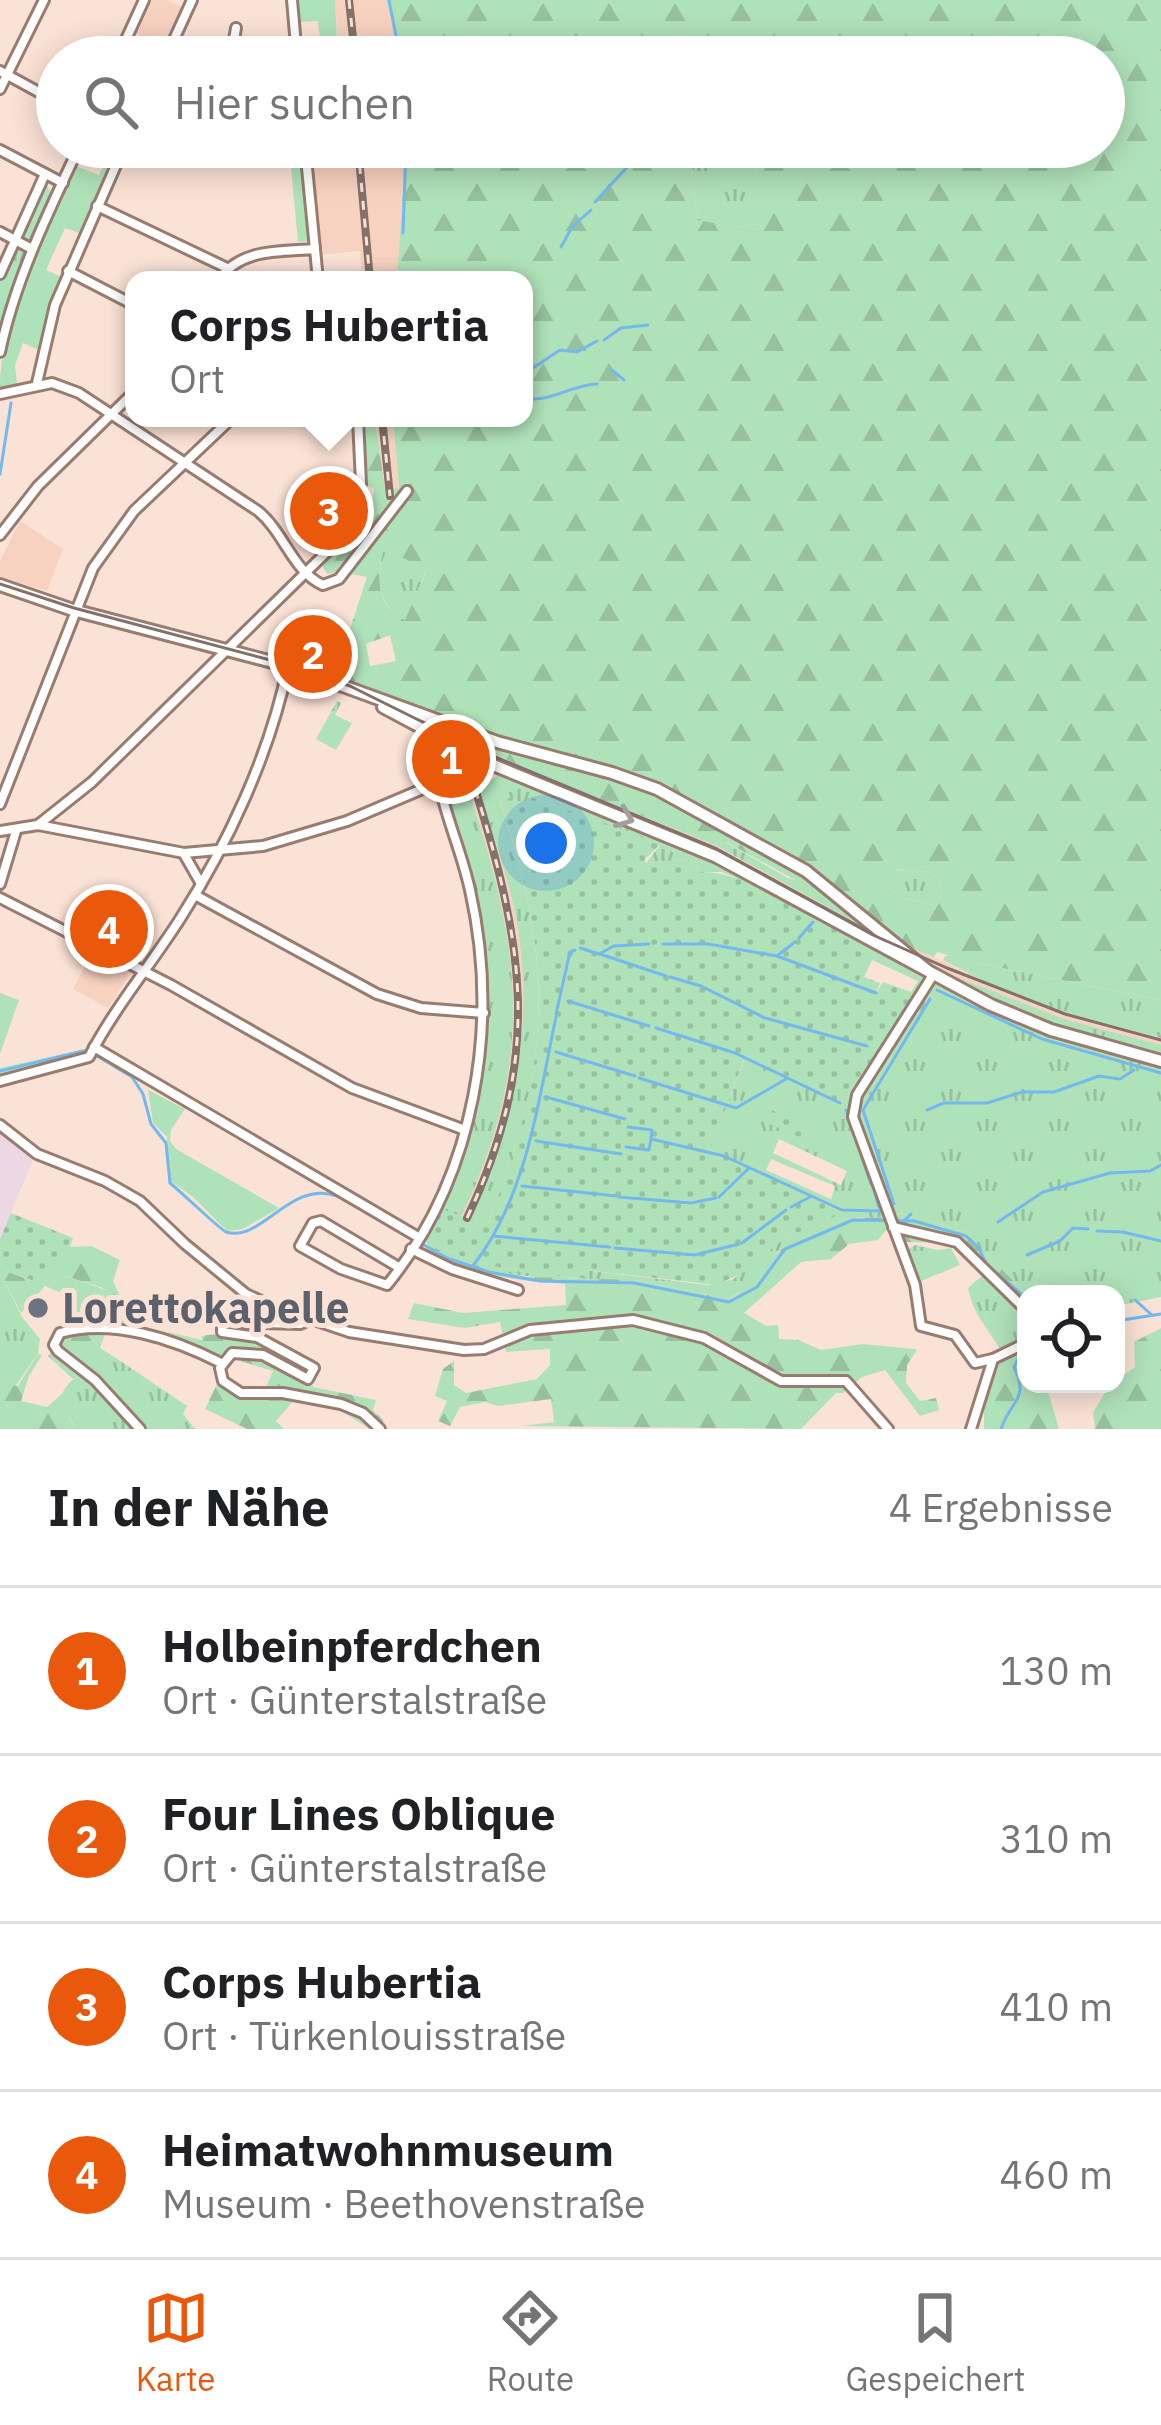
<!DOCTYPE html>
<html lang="de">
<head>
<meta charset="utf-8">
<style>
	body { margin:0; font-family:"IBM Plex Sans",sans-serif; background:#f2f2f2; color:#202124 }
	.controls { position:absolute; right:36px; bottom:36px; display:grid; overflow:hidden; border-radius:24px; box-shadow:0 6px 30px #0003 }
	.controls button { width:108px; height:108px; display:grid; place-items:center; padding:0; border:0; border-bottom:3px solid #e0e0e0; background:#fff; color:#202124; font:60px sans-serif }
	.you { position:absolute; left:546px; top:843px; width:42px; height:42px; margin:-30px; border:9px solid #fff; border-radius:50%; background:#1a73e8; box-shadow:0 0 0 18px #1a73e833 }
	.badge { display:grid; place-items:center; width:78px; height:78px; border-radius:50%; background:#ea580c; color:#fff; font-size:39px; font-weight:700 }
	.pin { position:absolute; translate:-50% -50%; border:6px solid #fff; box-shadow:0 3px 12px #0006 }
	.popup { position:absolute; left:125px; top:271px; width:408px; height:156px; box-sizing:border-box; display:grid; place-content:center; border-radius:24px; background:#fff; filter:drop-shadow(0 3px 9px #0005); font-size:39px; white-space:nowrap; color:#757577 }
	.popup b { font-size:45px; color:#202124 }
	.popup::after { content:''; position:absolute; left:50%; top:100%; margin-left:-24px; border:24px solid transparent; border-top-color:#fff }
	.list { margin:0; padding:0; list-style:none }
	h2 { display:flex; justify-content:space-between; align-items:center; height:156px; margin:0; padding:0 48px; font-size:51px }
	h2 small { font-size:39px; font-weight:400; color:#757577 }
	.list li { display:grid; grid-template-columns:78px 1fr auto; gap:36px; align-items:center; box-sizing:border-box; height:168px; padding:0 48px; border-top:3px solid #e0e0e0 }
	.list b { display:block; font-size:45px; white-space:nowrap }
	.list p { margin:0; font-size:39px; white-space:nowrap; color:#757577 }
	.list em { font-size:39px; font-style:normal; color:#757577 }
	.icon { flex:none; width:66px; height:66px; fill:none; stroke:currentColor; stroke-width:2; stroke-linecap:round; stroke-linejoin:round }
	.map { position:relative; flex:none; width:1161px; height:1429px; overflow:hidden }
	.search { position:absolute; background:#fff; box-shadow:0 6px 30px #0003; left:36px; right:36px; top:36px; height:132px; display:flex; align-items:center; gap:30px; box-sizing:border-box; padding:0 42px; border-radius:66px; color:#757577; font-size:45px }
	.sheet { height:828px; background:#fff }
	nav { display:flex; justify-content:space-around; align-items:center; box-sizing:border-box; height:168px; border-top:3px solid #e0e0e0; background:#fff; font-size:33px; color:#757577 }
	nav a { display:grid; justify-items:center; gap:6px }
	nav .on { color:#ea580c }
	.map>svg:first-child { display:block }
</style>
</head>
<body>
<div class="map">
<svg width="1161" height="1429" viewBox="0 0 1161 1429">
	<defs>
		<pattern id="grass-tufts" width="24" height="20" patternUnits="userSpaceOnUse" patternTransform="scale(3)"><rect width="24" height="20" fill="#b0e2b9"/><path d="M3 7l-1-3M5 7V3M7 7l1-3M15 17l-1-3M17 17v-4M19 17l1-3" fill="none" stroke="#97c19e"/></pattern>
		<pattern id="forest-firs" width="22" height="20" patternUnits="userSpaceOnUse" patternTransform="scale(3)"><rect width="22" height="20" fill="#b0e2b9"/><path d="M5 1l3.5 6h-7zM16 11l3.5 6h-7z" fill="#97c19e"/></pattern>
		<pattern id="garden-dots" width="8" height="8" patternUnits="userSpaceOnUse" patternTransform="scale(3)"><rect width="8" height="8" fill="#b0e2b9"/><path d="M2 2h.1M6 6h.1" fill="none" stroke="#97c19e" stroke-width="1.8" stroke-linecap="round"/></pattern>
	</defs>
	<rect width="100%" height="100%" fill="#fbe2d6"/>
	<g fill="#f8d2c1">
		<polygon points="152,0 167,0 185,8 166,48 137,34"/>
		<polygon points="335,0 386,0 404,57 339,57"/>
		<polygon points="310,147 409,147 404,173 397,280 362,280 360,251 320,255"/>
		<polygon points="375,418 393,418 399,489 384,491"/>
		<polygon points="20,521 63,549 47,591 0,577 0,561"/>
		<polygon points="391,706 531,772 717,846 869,930 893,937 987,983 1067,1013 1161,1038 1161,1045 1064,1019 950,975 874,940 764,879 493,762"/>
		<polygon points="482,775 534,924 522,1134 469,1221 455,1214 496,1013 478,849 457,784"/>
		<polygon points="93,951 131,972 108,1008 73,989"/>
	</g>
	<polygon fill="#ecd7e5" points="0,1132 33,1159 0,1239"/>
	<g fill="url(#grass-tufts)" fill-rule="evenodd">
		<polygon points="691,156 750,161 759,179 759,224 735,227 697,221"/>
		<polygon points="45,182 52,194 12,287 0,334 0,279"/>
		<path d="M 384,547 L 427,569 L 405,621 C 376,605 376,576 384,547 Z"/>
		<polygon points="337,701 341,703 335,715 352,723 336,750 316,739"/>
		<path d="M 500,774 L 685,847 L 941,987 L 945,987 L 951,975 L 1064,1019 L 1161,1045 L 1161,1297 L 1116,1306 L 1116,1294 L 1026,1294 L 965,1232 L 900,1213 L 886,1218 L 849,1217 L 800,1238 L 779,1250 L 753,1283 L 728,1299 L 635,1280 L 557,1280 L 502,1273 L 453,1258 L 428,1245 L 422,1235 C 438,1199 457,1162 469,1125 C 506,1015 475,905 445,799 L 446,791 L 465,781 C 521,943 538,1057 461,1217 L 455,1214 L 436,1246 C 484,1267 528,1275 579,1278 L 585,1276 L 585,1270 L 708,1285 L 732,1280 L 783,1239 L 842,1208 L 709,1150 L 746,1056 L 841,1103 L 913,1000 L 911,992 L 918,981 L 872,960 L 864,977 L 880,983 L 876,993 L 856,984 L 869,951 L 734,877 L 722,872 L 701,872 L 688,859 L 646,863 L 661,844 L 531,797 L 524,805 L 500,801 C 555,965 552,1065 487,1225 L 469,1221 C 518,1125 537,1009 513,903 C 503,861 488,820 474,778 L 482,775 L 493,779 ZM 779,1139 L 847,1171 L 841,1185 L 773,1153 ZM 771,1159 L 835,1186 L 831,1199 L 766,1170 Z"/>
		<polygon points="725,842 788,878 842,894 878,924 869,930 717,846"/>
		<polygon points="895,869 928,872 941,881 942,895 933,905 904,898 889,888"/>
		<polygon points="955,954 973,962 1161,1000 1161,1038 1067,1013 987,983 943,960 945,956"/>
		<polygon points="915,1245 938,1250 951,1248 960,1265 921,1281 908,1250"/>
		<path d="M 983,1275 L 1026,1318 C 1026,1340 1019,1342 1001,1351 C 987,1326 974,1317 968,1288 Z"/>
		<polygon points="65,1276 103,1289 104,1304 97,1316 78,1316 73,1298 45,1286"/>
		<polygon points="3,1278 22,1317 40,1339 38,1353 15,1387 0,1384 0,1280"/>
		<path d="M 113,1356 L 187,1406 L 183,1414 L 195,1429 L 75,1429 C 72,1419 64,1410 62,1401 C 58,1381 99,1364 113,1356 Z"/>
	</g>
	<g fill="url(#forest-firs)" fill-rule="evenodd">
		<path d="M 386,0 L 1161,0 L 1161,1000 L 973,962 L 937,952 L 934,957 C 897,945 871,919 842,894 L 833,901 L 726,842 L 717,846 L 531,771 L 329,677 L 329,640 L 335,638 L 338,629 L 350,629 L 367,577 L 340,572 L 327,574 L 322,565 L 348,534 L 365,498 L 373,498 L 374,489 L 368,486 L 364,418 L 375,418 L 385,491 L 399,488 L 393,418 L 524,418 L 524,280 L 397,280 L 404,173 L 409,147 L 1104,147 L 1104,57 L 404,57 ZM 691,157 L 750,161 L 759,179 L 759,224 L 735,227 L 697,220 ZM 384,548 L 427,570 L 405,620 C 376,606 376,576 384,548 ZM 390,635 L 396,661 L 370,666 L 366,644 ZM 896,869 L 928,872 L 941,881 L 942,895 L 933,905 L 904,898 L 889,888 Z"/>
		<polygon points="900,1213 965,1232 1026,1294 1026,1318 948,1243 905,1242 895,1216"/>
		<path d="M 849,1217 L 886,1218 L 889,1227 L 878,1240 L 849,1244 L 831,1259 L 801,1262 L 744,1313 L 766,1326 L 778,1325 L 779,1339 L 798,1340 L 821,1350 L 863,1344 L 914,1349 L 917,1350 L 907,1365 L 906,1383 L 920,1401 L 936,1398 L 939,1410 L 920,1416 L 885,1370 L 862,1377 L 843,1393 L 836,1393 L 801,1429 L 521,1426 L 554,1422 L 551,1399 L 498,1406 L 485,1402 L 460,1407 L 450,1426 L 438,1421 L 447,1401 L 435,1396 L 443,1369 L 454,1361 L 454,1385 L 466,1393 L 537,1379 L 550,1365 L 550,1349 L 506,1352 L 500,1322 L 465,1328 L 408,1319 L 414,1303 L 463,1313 L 566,1305 L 565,1284 C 514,1281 470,1274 424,1252 L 428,1245 L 471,1264 L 526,1277 L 635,1280 L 728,1299 C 752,1287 760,1269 778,1252 C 796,1235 827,1227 849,1217 Z"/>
		<polygon points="91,1246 120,1260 113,1281 129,1316 120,1326 109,1323 100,1348 113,1356 73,1379 48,1356 78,1316 97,1316 104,1304 103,1288 65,1276 45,1286 21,1313 3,1278 0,1280 0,1265 8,1272 33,1281 70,1247"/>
		<polygon points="1161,1328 1161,1429 1095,1429 1093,1413 1110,1384 1116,1384 1116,1380 1135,1367 1134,1342"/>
		<path d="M 168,1332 L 202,1340 L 202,1336 C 248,1328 269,1353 309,1366 L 313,1387 L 376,1400 L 373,1410 L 384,1421 L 377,1429 L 370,1429 L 338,1409 L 293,1401 L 276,1421 L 284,1429 L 247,1429 L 205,1409 L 219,1380 L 234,1394 L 263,1395 L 273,1371 L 165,1338 Z"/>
		<polygon points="1026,1346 1026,1384 1046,1384 1059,1429 984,1429 984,1390 998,1358"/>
		<polygon points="38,1353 42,1355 29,1376 21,1401 47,1407 63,1393 62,1402 75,1429 0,1429 0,1384 18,1386"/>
	</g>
	<g fill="#b0e2b9">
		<polygon points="298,0 335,0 337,38 320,39 318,21 299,22"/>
		<path d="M 111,147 L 122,147 L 82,234 L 65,228 L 46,270 L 62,277 L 39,350 L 23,343 L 15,365 L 17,384 L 0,390 C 0,314 39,231 76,166 L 99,175 Z"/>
		<polygon points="301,156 308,241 298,242 290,157"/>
		<polygon points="0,993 19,1000 0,1054"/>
		<polygon points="86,1049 83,1055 0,1077 0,1068"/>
		<polygon points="148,1090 185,1109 171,1130 170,1141 176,1149 279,1208 243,1229 227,1231 193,1197 169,1180 167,1137 153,1123"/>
	</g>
	<g fill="url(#garden-dots)">
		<path d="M 514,797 L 521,804 L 530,797 L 662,843 L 645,859 L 646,863 L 688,859 L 701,872 C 751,871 823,924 870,950 L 857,985 L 876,993 L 883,982 L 911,992 L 914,999 L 841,1103 L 745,1057 L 710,1150 L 843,1209 L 842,1213 L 783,1239 L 744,1272 L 717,1285 L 586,1270 L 585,1277 L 580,1278 C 521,1274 483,1267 429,1243 L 444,1210 L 487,1225 C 552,1064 555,965 500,800 Z"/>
		<polygon points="771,1110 808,1124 802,1138 765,1122"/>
		<polygon points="11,1213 73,1238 70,1247 34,1281 8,1272 0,1265 0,1239"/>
	</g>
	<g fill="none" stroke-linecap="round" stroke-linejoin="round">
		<g stroke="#73b9ee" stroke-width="3">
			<polyline points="389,0 400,57"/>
			<polyline points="623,147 630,153"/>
			<polyline points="640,151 658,147"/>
			<polyline points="595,202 633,161"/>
			<polyline points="403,233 406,147"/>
			<polyline points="561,247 572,227 591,210"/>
			<polyline points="604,340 621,328 648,325"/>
			<polyline points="612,370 624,380"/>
			<polyline points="524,374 560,350 577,352 597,341"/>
			<path d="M 524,398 C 552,403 566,386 597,384"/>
			<polyline points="0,474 11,403"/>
			<polyline points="799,938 813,922"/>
			<polyline points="663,944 708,944 777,956 795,942"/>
			<polyline points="580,948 599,954 614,946 649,944"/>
			<polyline points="600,954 666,976"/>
			<polyline points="777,956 876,993"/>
			<polyline points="670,977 701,986 765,1018 867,1046"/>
			<polyline points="937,990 1042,1039 1161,1073"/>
			<polyline points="568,1001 649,1026"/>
			<polyline points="556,1014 570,952 575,950"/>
			<polyline points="656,1028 735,1053 840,1103"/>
			<polyline points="556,1052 635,1076"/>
			<path d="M 97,1056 L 132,1077 L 143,1094 L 151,1124 L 166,1143 L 170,1183 C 180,1191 222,1231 226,1232 C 262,1243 290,1179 337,1196 L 447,1258 L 489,1272 L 540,1281 L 634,1283 L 729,1302 L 757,1287 L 785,1249 L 853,1220 L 914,1221 L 966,1236 L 979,1248 L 986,1264 L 1026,1298"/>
			<polyline points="0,1071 83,1051"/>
			<polyline points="639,1078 736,1108 786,1079"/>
			<polyline points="546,1097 625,1119"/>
			<polyline points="846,1110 871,1184"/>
			<polyline points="927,1110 944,1103 987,1103 1022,1092 1054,1092 1099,1076 1120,1079 1134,1070"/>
			<polyline points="628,1127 652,1130 651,1137"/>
			<polyline points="536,1141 621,1154"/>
			<polyline points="626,1147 649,1150 651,1139 724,1156 842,1210 880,1211"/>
			<polyline points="522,1186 616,1196"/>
			<polyline points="875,1194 879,1207"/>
			<polyline points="619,1197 691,1203 716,1198"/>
			<polyline points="719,1197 749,1168"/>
			<polyline points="894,1204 863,1110 930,999"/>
			<polyline points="791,1207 810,1197"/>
			<polyline points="998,1222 1043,1192 1110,1173 1150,1171 1161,1165"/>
			<polyline points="905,1225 905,1220 911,1214"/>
			<polyline points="1097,1231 1123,1232 1161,1241"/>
			<polyline points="908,1235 922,1238"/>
			<polyline points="493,1236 610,1247"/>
			<polyline points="742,1243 786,1210"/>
			<polyline points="615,1248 695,1255 739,1244"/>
			<polyline points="1027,1255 1060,1241 1073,1228 1088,1229"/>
			<path d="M 472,1267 C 527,1198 538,1101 556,1017"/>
			<polyline points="1135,1300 1152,1315"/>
			<polyline points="1116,1321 1161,1314"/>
			<polyline points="1024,1340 1026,1338"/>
			<path d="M 1001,1429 C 1010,1401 1030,1400 1014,1367 L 1022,1351"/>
		</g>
		<g stroke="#997c70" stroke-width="14">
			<g id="street">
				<polyline points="292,0 297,57"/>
				<polyline points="118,57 144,0"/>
				<polyline points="166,57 192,0"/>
				<polyline points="231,57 236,28"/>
				<polyline points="0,71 57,102"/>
				<polyline points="0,89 44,0"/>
				<polyline points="157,147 201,152 267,147"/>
				<polyline points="305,147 318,280"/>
				<polyline points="0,150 63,183"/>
				<polyline points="97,206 227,268"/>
				<polyline points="0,232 32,249"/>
				<polyline points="68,271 134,305"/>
				<polyline points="0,274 45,174"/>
				<path d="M 219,280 C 240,248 280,252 315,249"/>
				<path d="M 0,352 C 15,280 48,213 79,147"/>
				<polyline points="37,383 55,305 124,147"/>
				<path d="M 0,394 L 52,383 L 79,393 L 258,511 C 284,532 293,572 323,585 L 339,579 L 407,491"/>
				<polyline points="0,535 38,486 134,392"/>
				<polyline points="0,804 93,568 134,511 232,418"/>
				<polyline points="38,825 92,782 340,539 361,484 358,418"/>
				<polyline points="0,831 38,825 184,853 263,846 347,821 486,762"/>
				<polyline points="184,854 200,882"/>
				<polyline points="0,884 16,831"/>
				<polyline points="195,895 377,994 421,1008 484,1013"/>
				<polyline points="0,898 171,985 352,1088 465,1130"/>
				<polyline points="933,975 857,1095 853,1117 915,1285 921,1326 955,1335 975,1363 993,1359 1026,1343"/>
				<polyline points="94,1047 418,1237"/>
				<path d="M 0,1081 L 89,1057 C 115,1007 150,966 180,919 C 228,844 270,754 288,666"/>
				<polyline points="0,1125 37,1154 105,1181 140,1201 185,1244 246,1294 287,1313 307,1313 307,1321 300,1324 222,1322 222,1332 257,1337 314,1368 308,1379 263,1355 232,1353 220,1368 223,1381 241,1393 283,1393 341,1404 363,1413 380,1429"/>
				<polyline points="893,1227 957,1242 1026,1310"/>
				<polyline points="411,1249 452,1269 518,1290"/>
				<path d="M 400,1268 L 321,1221 L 313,1223 L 300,1246 L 341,1269 L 387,1285 C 476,1176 500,1024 470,890 C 458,835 433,795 436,737"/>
				<polyline points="308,1318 349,1332 464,1350 484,1349 530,1330 633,1320 704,1338 781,1381 846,1381 888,1429"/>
				<path d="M 140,1429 L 95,1380 L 58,1351 L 54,1345 L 60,1333 C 112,1318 174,1339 221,1363"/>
				<polyline points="971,1429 993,1359"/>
			</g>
		</g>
		<g stroke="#997c70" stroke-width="16">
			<g id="secondary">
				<polyline points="0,585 73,610 288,666 497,742 612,773 657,789 806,871 933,975"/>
				<polyline points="383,707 486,762 715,856 991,1005 1051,1030 1161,1061"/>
			</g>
		</g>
		<use href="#street" stroke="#fff" stroke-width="8"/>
		<use href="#secondary" stroke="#fff" stroke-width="10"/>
		<polyline stroke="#83716a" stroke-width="3" points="0,584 74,608 289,665 350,686 481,751 717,849 873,935 947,968 1065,1014 1161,1040"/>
		<g stroke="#83716a" stroke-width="8">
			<g id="rail">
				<polyline points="349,0 355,57"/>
				<polyline points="358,147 370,280"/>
				<polyline points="382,418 390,496"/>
				<path d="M 467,1218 C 544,1055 524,944 472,779"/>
			</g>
		</g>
		<use href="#rail" stroke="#fbe2d6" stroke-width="3" stroke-dasharray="9" stroke-linecap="butt"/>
	</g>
	<defs><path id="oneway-chevron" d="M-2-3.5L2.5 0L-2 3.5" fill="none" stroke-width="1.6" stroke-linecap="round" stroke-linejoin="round" transform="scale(3)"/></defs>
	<use stroke="#a39f9d" href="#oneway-chevron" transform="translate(625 818) rotate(21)"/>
	<circle fill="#6b7280" stroke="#fbe2d6" stroke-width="4.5" cx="38" cy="1308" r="12"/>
	<g text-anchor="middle" stroke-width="10" stroke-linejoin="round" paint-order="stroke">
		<g font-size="42" font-weight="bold" fill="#5b616d" stroke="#fbe2d6" text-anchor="start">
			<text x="62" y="1323">Lorettokapelle</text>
		</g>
	</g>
</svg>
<div class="controls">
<button><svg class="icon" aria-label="locate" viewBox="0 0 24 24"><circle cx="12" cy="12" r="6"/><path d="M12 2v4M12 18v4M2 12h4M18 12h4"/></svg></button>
</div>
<div class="you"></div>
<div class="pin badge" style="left:451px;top:759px">1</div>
<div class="pin badge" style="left:313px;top:654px">2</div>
<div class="pin badge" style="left:329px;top:511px">3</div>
<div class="popup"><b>Corps Hubertia</b>Ort</div>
<div class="pin badge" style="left:109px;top:929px">4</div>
<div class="search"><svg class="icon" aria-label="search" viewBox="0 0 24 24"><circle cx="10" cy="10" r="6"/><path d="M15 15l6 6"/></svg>Hier suchen</div>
</div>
<section class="sheet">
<h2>In der Nähe<small>4 Ergebnisse</small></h2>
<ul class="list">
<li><span class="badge">1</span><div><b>Holbeinpferdchen</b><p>Ort · Günterstalstraße</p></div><em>130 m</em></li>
<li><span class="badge">2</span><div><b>Four Lines Oblique</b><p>Ort · Günterstalstraße</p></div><em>310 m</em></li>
<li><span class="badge">3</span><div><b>Corps Hubertia</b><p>Ort · Türkenlouisstraße</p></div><em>410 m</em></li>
<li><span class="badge">4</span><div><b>Heimatwohnmuseum</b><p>Museum · Beethovenstraße</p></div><em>460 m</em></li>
</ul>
</section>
<nav>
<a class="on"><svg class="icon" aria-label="map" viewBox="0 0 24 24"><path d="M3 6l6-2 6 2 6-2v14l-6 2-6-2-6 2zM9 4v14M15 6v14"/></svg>Karte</a>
<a><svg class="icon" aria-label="directions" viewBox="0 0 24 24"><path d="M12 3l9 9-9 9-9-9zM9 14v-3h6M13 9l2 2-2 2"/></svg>Route</a>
<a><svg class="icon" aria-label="saved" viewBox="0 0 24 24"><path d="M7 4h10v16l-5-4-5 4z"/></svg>Gespeichert</a>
</nav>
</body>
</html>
